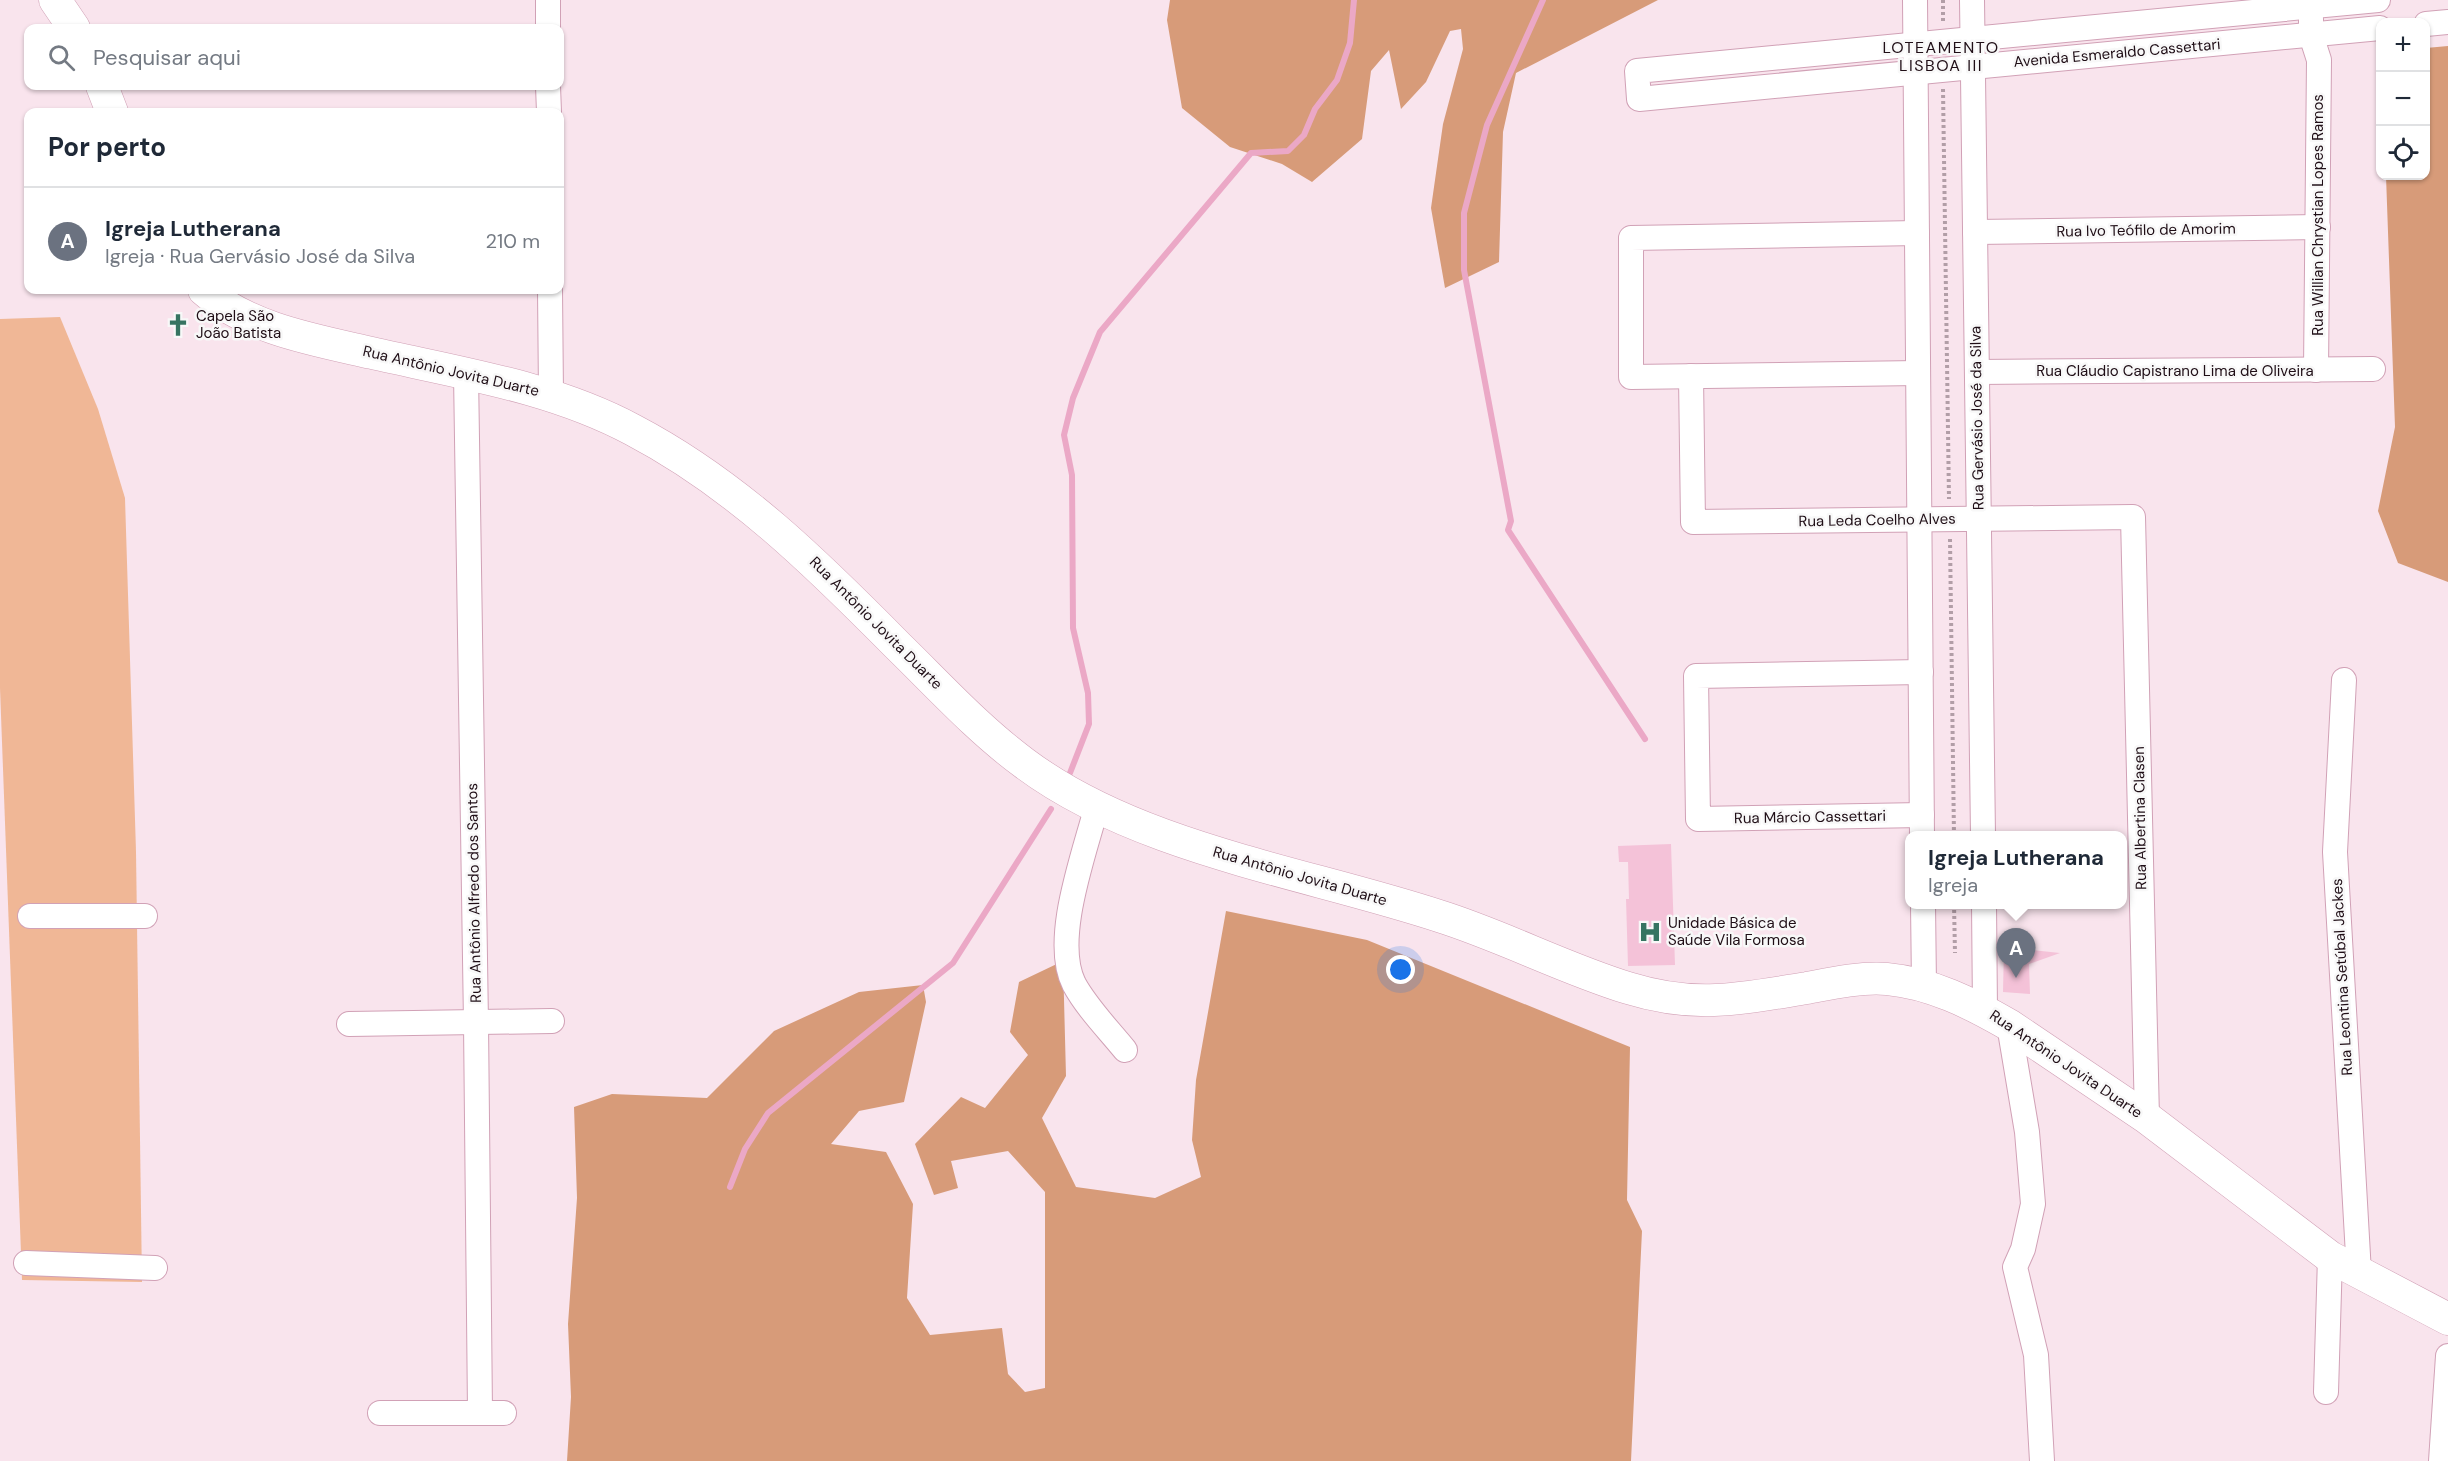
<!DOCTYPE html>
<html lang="pt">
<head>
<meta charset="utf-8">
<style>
	body { margin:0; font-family:"DM Sans",sans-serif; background:#f6f6f7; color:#1f2937 }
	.controls { position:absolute; right:18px; top:18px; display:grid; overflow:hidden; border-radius:12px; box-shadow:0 2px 4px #0004 }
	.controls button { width:54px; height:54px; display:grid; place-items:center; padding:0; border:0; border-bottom:2px solid #e0e1e3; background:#fff; color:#1f2937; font:30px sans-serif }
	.you { position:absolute; left:1401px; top:970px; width:21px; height:21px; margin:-15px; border:4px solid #fff; border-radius:50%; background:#1a73e8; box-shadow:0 0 0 9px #1a73e833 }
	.badge { display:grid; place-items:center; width:39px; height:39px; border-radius:50%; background:#b45309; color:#fff; font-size:20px; font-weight:700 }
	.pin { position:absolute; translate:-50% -50px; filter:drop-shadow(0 2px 3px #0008) }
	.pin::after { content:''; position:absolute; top:32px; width:21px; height:18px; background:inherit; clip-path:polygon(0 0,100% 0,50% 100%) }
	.popup { position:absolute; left:1905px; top:831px; width:222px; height:78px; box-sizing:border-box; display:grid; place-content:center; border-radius:12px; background:#fff; filter:drop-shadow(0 2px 4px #0005); font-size:20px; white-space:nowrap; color:#747a83 }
	.popup b { font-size:22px; color:#1f2937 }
	.popup::after { content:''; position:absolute; left:50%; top:100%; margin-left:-12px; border:12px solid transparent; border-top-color:#fff }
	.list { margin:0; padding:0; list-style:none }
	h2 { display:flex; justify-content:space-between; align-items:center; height:78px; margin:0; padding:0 24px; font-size:26px }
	h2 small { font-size:20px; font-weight:400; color:#747a83 }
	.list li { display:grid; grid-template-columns:39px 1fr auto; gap:18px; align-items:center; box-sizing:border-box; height:108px; padding:0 24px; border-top:2px solid #e0e1e3 }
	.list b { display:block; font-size:22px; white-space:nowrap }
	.list p { margin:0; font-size:20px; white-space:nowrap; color:#747a83 }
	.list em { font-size:20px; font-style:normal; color:#747a83 }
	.icon { flex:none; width:33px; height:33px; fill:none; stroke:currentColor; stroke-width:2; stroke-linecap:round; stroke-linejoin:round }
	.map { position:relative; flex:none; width:2448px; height:1461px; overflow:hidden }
	.search { position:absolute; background:#fff; box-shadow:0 2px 4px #0004; left:24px; top:24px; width:540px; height:66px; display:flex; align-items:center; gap:15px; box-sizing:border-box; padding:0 21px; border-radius:12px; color:#747a83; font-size:22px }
	.panel { position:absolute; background:#fff; box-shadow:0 2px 4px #0004; left:24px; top:108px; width:540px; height:186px; border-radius:12px }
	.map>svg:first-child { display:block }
</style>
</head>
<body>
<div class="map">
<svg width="2448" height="1461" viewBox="0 0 2448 1461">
	<rect width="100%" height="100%" fill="#f9e4ed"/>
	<polygon fill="#f0b796" points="60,317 98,409 125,498 136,852 142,1282 22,1280 0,688 0,319"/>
	<g fill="#d79b79">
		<polygon points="1170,0 1658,0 1516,73 1503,132 1499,262 1445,288 1431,208 1443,124 1463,49 1461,29 1450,31 1426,82 1401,109 1389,50 1371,71 1362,139 1312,182 1282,164 1230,147 1182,108 1167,20"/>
		<polygon points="2448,46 2448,582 2398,563 2378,511 2395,427 2386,176 2426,176 2426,48"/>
		<polygon points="1226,911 1367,940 1630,1047 1627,1200 1642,1231 1631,1461 567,1461 571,1397 568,1324 577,1198 574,1107 612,1094 707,1098 774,1031 859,992 923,985 926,1002 904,1102 859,1111 831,1144 886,1152 913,1204 907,1298 930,1335 1002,1328 1008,1374 1025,1392 1045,1388 1045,1192 1008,1151 951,1161 958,1188 934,1195 915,1144 961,1097 985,1108 1028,1055 1010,1032 1019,982 1063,961 1066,1076 1042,1118 1076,1187 1155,1198 1201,1177 1192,1140 1196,1080"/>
	</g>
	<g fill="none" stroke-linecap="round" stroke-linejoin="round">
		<g stroke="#eba8c6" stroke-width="6">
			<polyline points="1543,0 1487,125 1464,213 1464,270 1511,521 1508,530 1645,739"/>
			<polyline points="1070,773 1089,724 1088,693 1073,628 1072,475 1064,435 1073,398 1100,332 1251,153 1288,151 1304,135 1315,109 1337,80 1350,43 1354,0"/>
			<polyline points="730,1187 745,1149 768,1113 953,963 1051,809"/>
		</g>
	</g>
	<g fill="#f4c2d8">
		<polygon points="1671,844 1675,965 1628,966 1626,899 1629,899 1628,862 1619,862 1618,846"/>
		<polygon points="2004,947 2060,953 2029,964 2030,994 2003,992"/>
	</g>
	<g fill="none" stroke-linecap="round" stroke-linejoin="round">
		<g stroke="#d1a1b6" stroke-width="26">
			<g id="minor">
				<polyline points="548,0 548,28"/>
				<polyline points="1915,0 1922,836"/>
				<polyline points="1972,0 1983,836"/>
				<polyline points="2378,0 1637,71 1639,99 2380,28"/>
				<polyline points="2311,19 2311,35 2319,60 2316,370"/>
				<polyline points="2426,24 2448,22"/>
				<polyline points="548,86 549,112"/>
				<polyline points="1975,232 2318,227"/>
				<polyline points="1917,233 1631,238 1631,377 1918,373"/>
				<polyline points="550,290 551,395"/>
				<polyline points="1977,372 2373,369"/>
				<polyline points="466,374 476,1023 480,1412"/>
				<polyline points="1691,376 1693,522 2133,517 2147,1118"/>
				<polyline points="1921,672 1696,676 1698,819 1922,815"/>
				<polyline points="2344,680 2335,852 2359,1273"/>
				<path d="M 1096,809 C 1084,855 1052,940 1074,984 C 1087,1008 1108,1029 1125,1050"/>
				<polyline points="1923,904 1924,986"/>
				<polyline points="1984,904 1985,1011"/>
				<polyline points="30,916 145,916"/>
				<polyline points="349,1024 552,1021"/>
				<polyline points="2009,1025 2027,1132 2033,1204 2023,1249 2015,1267 2036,1355 2042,1461"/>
				<polyline points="26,1263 155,1268"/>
				<polyline points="2326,1392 2330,1257"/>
				<polyline points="380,1413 504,1413"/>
				<polyline points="2441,1461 2448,1356"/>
			</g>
		</g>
		<g stroke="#d1a1b6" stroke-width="33">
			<g id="major">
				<polyline points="55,0 74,28"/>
				<polyline points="102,86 112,112"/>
				<path d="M 204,290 C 249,329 315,340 372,353 C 460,373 553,387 633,430 C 736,484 817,564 898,646 C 939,686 978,729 1024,763 C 1137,848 1305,872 1439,916 C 1503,936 1563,968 1628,988 C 1696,1009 1738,999 1807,988 C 1833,983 1860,977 1887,979 C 1931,983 1971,1003 2009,1025 L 2147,1118 L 2330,1257 L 2448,1319"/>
			</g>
		</g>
		<g stroke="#b29ea7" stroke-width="4" stroke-dasharray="3 3" stroke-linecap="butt">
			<polyline points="1943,0 1943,22"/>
			<polyline points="1943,89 1949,499"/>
			<polyline points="1950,539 1954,836"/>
			<polyline points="1954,904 1955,953"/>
		</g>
		<use href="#minor" stroke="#fff" stroke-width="24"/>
		<use href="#major" stroke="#fff" stroke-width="32"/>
	</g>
	<defs>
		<g id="church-bare" transform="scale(1.8)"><path d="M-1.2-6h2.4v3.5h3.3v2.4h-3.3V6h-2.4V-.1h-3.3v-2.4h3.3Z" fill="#367461" stroke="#f8f8f8" stroke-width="2.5" paint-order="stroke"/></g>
		<g id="hospital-bare" transform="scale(1.8)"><path d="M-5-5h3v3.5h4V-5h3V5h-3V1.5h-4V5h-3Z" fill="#367461" stroke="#f8f8f8" stroke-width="2.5" paint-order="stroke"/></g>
	</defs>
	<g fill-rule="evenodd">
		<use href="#church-bare" x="178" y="325"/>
		<use href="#hospital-bare" x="1650" y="932"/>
	</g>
	<g text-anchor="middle" stroke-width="5" stroke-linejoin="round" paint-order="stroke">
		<g font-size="15" fill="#1f0e16" stroke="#f8f8f8">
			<text transform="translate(2117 53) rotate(-5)" y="5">Avenida Esmeraldo Cassettari</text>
			<text transform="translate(2318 215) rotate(-90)" y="5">Rua Willian Chrystian Lopes Ramos</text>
			<text transform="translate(2146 230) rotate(-1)" y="5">Rua Ivo Teófilo de Amorim</text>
			<text transform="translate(451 371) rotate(13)" y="5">Rua Antônio Jovita Duarte</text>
			<text x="2175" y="376">Rua Cláudio Capistrano Lima de Oliveira</text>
			<text transform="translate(1977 418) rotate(-91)" y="5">Rua Gervásio José da Silva</text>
			<text transform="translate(1877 520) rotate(-1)" y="5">Rua Leda Coelho Alves</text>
			<text transform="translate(876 623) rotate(45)" y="5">Rua Antônio Jovita Duarte</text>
			<text transform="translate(1810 817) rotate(-1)" y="5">Rua Márcio Cassettari</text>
			<text transform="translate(2140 818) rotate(-91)" y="5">Rua Albertina Clasen</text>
			<text transform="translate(1300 876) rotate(16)" y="5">Rua Antônio Jovita Duarte</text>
			<text transform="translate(474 893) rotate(-91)" y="5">Rua Antônio Alfredo dos Santos</text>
			<text transform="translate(2342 977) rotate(-93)" y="5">Rua Leontina Setúbal Jackes</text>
			<text transform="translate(2066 1064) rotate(34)" y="5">Rua Antônio Jovita Duarte</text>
		</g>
		<g font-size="15" fill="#1f0e16" stroke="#f8f8f8" text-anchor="start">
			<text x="196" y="321">Capela São<tspan x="196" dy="17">João Batista</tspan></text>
			<text x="1668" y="928">Unidade Básica de<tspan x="1668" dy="17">Saúde Vila Formosa</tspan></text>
		</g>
		<g font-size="16" letter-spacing="1.5" fill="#1f0e16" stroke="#f8f8f8">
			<text x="1941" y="53">LOTEAMENTO<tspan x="1941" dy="18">LISBOA III</tspan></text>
		</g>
	</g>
</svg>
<div class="controls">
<button>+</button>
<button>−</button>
<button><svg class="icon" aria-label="locate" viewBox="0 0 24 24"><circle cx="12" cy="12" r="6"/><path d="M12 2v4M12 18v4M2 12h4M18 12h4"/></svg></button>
</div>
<div class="you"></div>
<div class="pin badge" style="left:2016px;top:978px;background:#6b7280">A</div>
<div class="popup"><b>Igreja Lutherana</b>Igreja</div>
<div class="search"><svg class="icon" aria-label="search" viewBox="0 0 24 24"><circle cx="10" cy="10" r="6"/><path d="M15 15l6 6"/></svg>Pesquisar aqui</div>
<section class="panel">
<h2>Por perto<small></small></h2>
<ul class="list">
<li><span class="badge" style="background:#6b7280">A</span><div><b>Igreja Lutherana</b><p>Igreja · Rua Gervásio José da Silva</p></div><em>210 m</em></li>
</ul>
</section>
</div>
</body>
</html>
